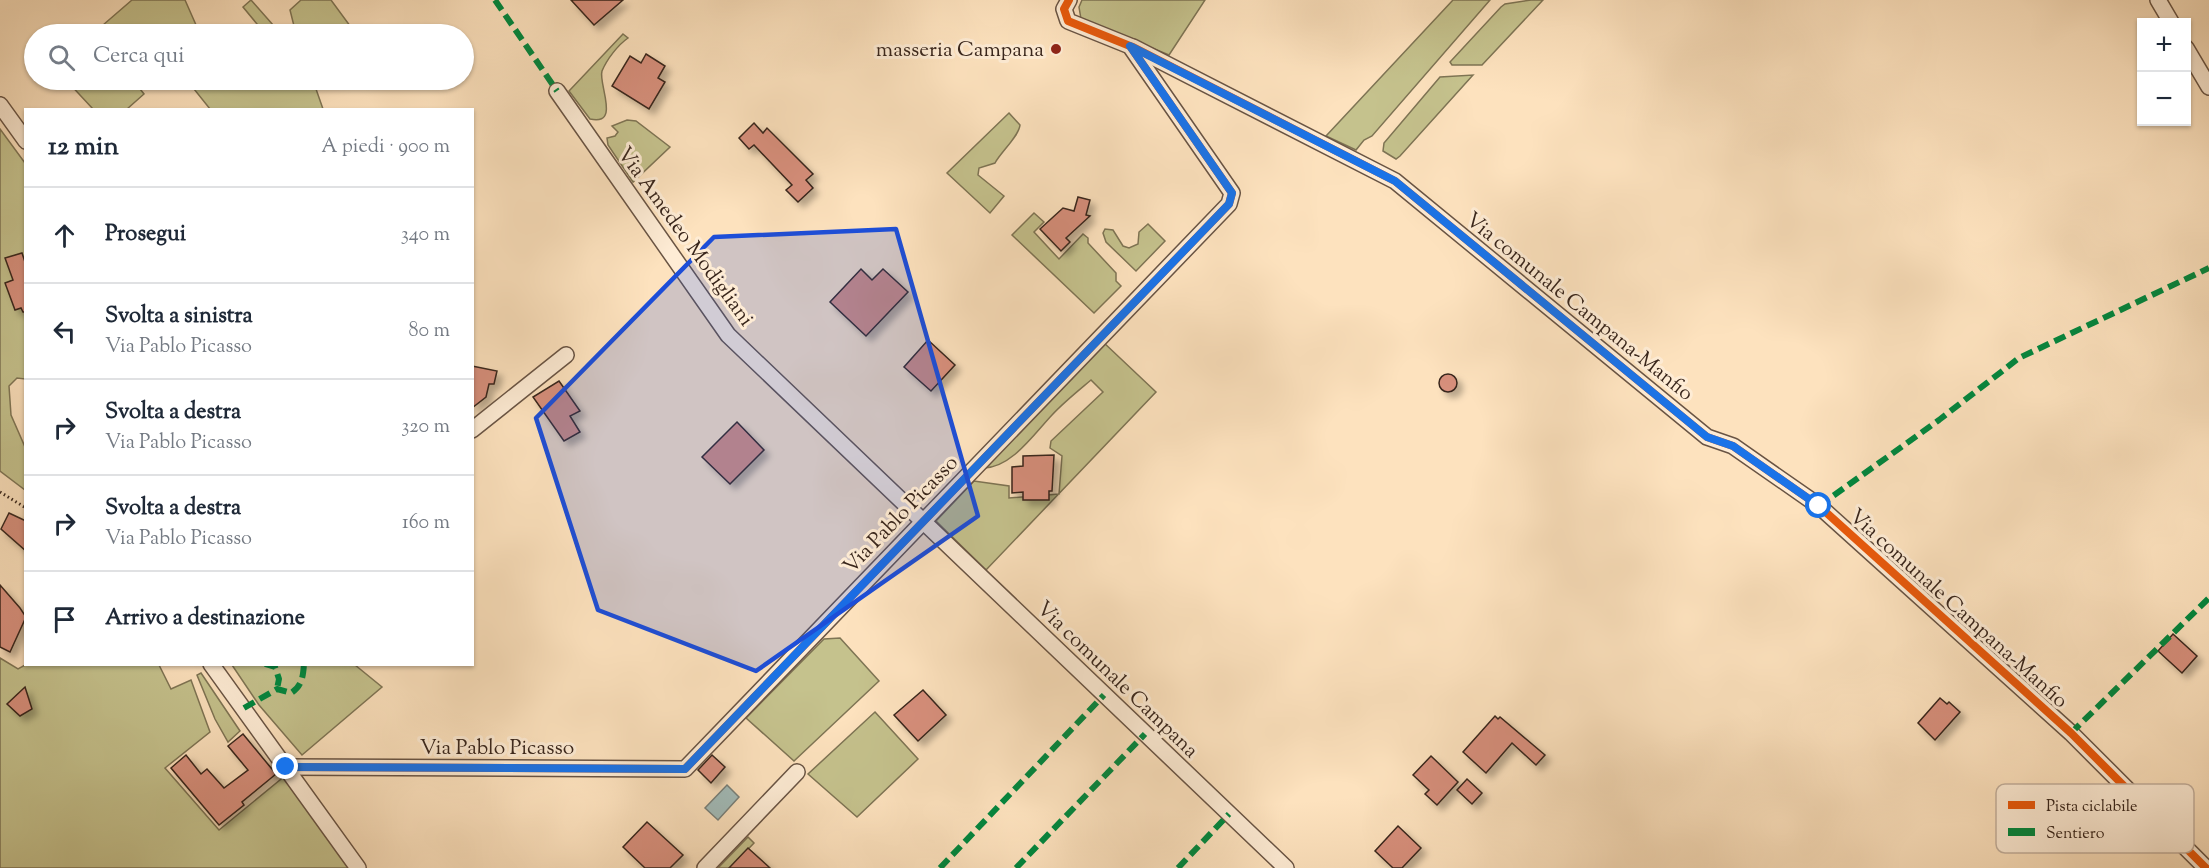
<!DOCTYPE html>
<html lang="it">
<head>
<meta charset="utf-8">
<style>
	body { margin:0; font-family:"Sorts Mill Goudy",serif; background:#f6f6f7; color:#1f2937 }
	.controls { position:absolute; right:18px; top:18px; display:grid; overflow:hidden; border-radius:0px; box-shadow:0 2px 4px #0004 }
	.controls button { width:54px; height:54px; display:grid; place-items:center; padding:0; border:0; border-bottom:2px solid #e0e1e3; background:#fff; color:#1f2937; font:30px sans-serif }
	.stop { position:absolute; width:18px; height:18px; margin:-14px; border:4px solid #1a73e8; border-radius:50%; background:#fff }
	.stop.end { background:#1a73e8; border-color:#fff; box-shadow:0 2px 6px #0008 }
	.list { margin:0; padding:0; list-style:none }
	h2 { display:flex; justify-content:space-between; align-items:center; height:78px; margin:0; padding:0 24px; font-size:26px }
	h2 small { font-size:20px; font-weight:400; color:#747a83 }
	.list li { display:grid; grid-template-columns:39px 1fr auto; gap:18px; align-items:center; box-sizing:border-box; height:96px; padding:0 24px; border-top:2px solid #e0e1e3 }
	.list b { display:block; font-size:22px; white-space:nowrap }
	.list p { margin:0; font-size:20px; white-space:nowrap; color:#747a83 }
	.list em { font-size:20px; font-style:normal; color:#747a83 }
	.icon { flex:none; width:33px; height:33px; fill:none; stroke:currentColor; stroke-width:2; stroke-linecap:round; stroke-linejoin:round }
	.map { position:relative; flex:none; width:2209px; height:868px; overflow:hidden }
	.search { position:absolute; background:#fff; box-shadow:0 2px 4px #0004; left:24px; top:24px; width:450px; height:66px; display:flex; align-items:center; gap:15px; box-sizing:border-box; padding:0 21px; border-radius:33px; color:#747a83; font-size:22px }
	.panel { position:absolute; background:#fff; box-shadow:0 2px 4px #0004; left:24px; top:108px; width:450px; height:558px; border-radius:0px }
	.map>svg:first-child { display:block }
</style>
</head>
<body>
<div class="map">
<svg width="2209" height="868" viewBox="0 0 2209 868">
	<defs>
		<filter id="shadow"><feDropShadow dx="5.5" dy="5.5" stdDeviation="3" flood-color="#0004"/></filter>
	</defs>
	<rect width="100%" height="100%" fill="#fde2be"/>
	<filter id="stains"><feTurbulence type="fractalNoise" baseFrequency=".00333" numOctaves="4"/><feColorMatrix values="0 0 0 0 .2 0 0 0 0 .09 0 0 0 0 .02 0 0 0 .5 -.17"/></filter>
	<radialGradient id="worn" r=".72"><stop offset=".6" stop-color="#630" stop-opacity="0"/><stop offset="1" stop-color="#630" stop-opacity=".3"/></radialGradient>
	<g fill="#c5c28d" stroke="#7e7454" stroke-width="1.5">
		<polygon points="132,0 185,0 200,34 110,34 103,25"/>
		<polygon points="251,0 281,34 247,34 257,24 243,7"/>
		<polygon points="301,0 331,0 356,34 296,34 290,10"/>
		<polygon points="1082,0 1205,0 1169,55 1081,19 1079,7"/>
		<polygon points="1453,0 1490,0 1372,136 1364,140 1356,150 1326,136"/>
		<polygon points="1531,0 1543,0 1482,65 1452,65 1450,62 1501,7 1505,4"/>
		<path d="M 623,34 L 628,38 C 618,45 607,59 602,71 C 598,84 621,126 590,119 L 569,91 Z"/>
		<polygon points="1473,75 1400,156 1396,159 1383,151 1384,143 1440,77"/>
		<polygon points="66,80 133,80 144,94 127,109 93,109"/>
		<polygon points="194,80 315,80 318,81 316,89 323,109 210,109 194,89"/>
		<path d="M 1009,113 L 1020,125 C 1019,136 1001,152 995,163 L 979,168 L 978,175 L 1004,196 L 990,213 L 947,173 Z"/>
		<polygon points="627,120 636,121 670,147 633,182 608,145 607,138 615,136 618,132 612,126"/>
		<polygon points="0,129 25,163 25,379 17,378 9,386 11,415 25,447 25,490 0,471"/>
		<polygon points="1034,213 1044,222 1034,232 1059,259 1083,234 1088,238 1088,243 1116,273 1116,281 1121,286 1094,313 1012,235"/>
		<polygon points="1148,224 1165,241 1136,271 1106,242 1103,233 1105,229 1113,230 1123,246 1129,248 1138,244 1139,232"/>
		<path d="M 1102,341 L 1156,392 L 986,570 L 936,521 L 974,481 L 1009,486 L 1009,498 L 1059,494 L 1062,456 L 1050,448 L 1051,441 L 1103,392 L 1091,380 C 1078,391 1064,402 1052,415 C 1034,434 1012,467 984,468 Z"/>
		<polygon points="840,638 879,681 794,761 746,718 824,639"/>
		<polygon points="0,658 18,669 27,664 159,665 171,689 191,680 210,732 165,768 219,830 286,775 353,868 0,868"/>
		<polygon points="232,665 355,665 382,687 302,755 259,705"/>
		<polygon points="201,673 240,731 228,742 215,719 197,675"/>
		<polygon points="875,712 918,759 857,817 808,774"/>
		<polygon points="748,837 754,843 730,868 718,868"/>
	</g>
	<polygon fill="#a2bcba" stroke="#78807a" stroke-width="1.5" points="727,785 739,797 718,820 705,808"/>
	<g fill="#d78f7c" stroke="#38251b" stroke-width="1.5" filter="url(#shadow)">
		<polygon points="571,0 623,0 594,25"/>
		<polygon points="646,54 665,66 658,78 665,82 649,109 612,86 630,56 641,63"/>
		<polygon points="754,123 763,133 767,128 813,174 806,180 813,188 798,202 786,190 792,185 754,145 749,149 739,138"/>
		<polygon points="1078,197 1090,200 1086,215 1090,216 1066,238 1070,242 1061,251 1040,229 1063,208 1074,211"/>
		<polygon points="22,253 26,265 26,312 23,312 21,308 15,310 5,283 13,280 5,258"/>
		<polygon points="861,269 872,280 883,269 908,292 866,336 830,302"/>
		<polygon points="928,340 955,365 931,391 904,367"/>
		<polygon points="472,366 497,371 494,384 489,384 486,397 472,408"/>
		<circle cx="1448" cy="383" r="9"/>
		<polygon points="559,381 580,411 570,416 580,432 564,441 533,397"/>
		<polygon points="737,422 764,450 730,484 702,457"/>
		<polygon points="1054,455 1052,491 1049,491 1049,500 1023,500 1023,492 1012,493 1012,467 1023,466 1023,456"/>
		<polygon points="9,513 26,521 26,551 1,529"/>
		<polygon points="0,585 20,608 26,617 10,652 0,647"/>
		<polygon points="2173,634 2197,656 2182,673 2158,651"/>
		<polygon points="25,687 32,709 20,716 7,704"/>
		<polygon points="923,690 946,715 918,741 894,715"/>
		<polygon points="1940,698 1947,704 1949,702 1960,712 1935,740 1918,723"/>
		<polygon points="1495,716 1498,719 1500,717 1545,755 1536,765 1512,743 1486,773 1463,752"/>
		<polygon points="243,734 276,774 242,802 244,805 219,825 171,768 186,755 201,774 207,769 224,788 248,770 228,746"/>
		<polygon points="712,755 725,767 711,783 698,770"/>
		<polygon points="1431,756 1458,782 1437,805 1425,794 1429,790 1413,775"/>
		<polygon points="1467,779 1482,793 1472,804 1457,790"/>
		<polygon points="647,822 683,855 670,868 645,868 623,847"/>
		<polygon points="1398,826 1421,848 1402,868 1393,868 1375,851"/>
		<polygon points="748,848 770,868 729,868"/>
	</g>
	<g fill="none" stroke-linecap="round" stroke-linejoin="round">
		<g stroke="#695444" stroke-width="18">
			<g id="street">
				<polyline points="2158,0 2171,22"/>
				<polyline points="1133,47 1395,181 1707,437 1733,446 1819,506 2071,733 2206,868"/>
				<polyline points="2186,48 2209,87"/>
				<polyline points="557,91 728,335 1286,868"/>
				<polyline points="0,105 26,141"/>
				<polyline points="472,430 566,355"/>
				<polyline points="211,664 358,868"/>
				<polyline points="286,767 685,769 1229,204 1232,193 1130,46 1068,21 1064,9 1069,0"/>
				<polyline points="705,868 797,772"/>
			</g>
		</g>
		<polyline stroke="#38251b" stroke-width="3" stroke-dasharray="1.5 3" stroke-linecap="butt" points="0,492 26,508"/>
		<use href="#street" stroke="#feecd5" stroke-width="15"/>
		<g stroke="#00873e" stroke-width="6" stroke-dasharray="12 6" stroke-linecap="butt">
			<polyline points="495,0 557,91"/>
			<polyline points="1819,506 1939,420 2019,358 2209,268"/>
			<polyline points="265,664 275,667 279,679 277,689"/>
			<path d="M 244,708 L 277,689 L 291,693 C 302,686 303,677 304,664"/>
			<polyline points="2071,733 2209,598"/>
			<polyline points="940,868 1104,695"/>
			<polyline points="1016,868 1145,734"/>
			<polyline points="1178,868 1229,814"/>
		</g>
		<g stroke="#feecd5" stroke-width="11">
			<g id="cycleway">
				<polyline points="1133,47 1395,181 1707,437 1733,446 1819,506 2071,733 2206,868"/>
				<polyline points="286,767 685,769 1229,204 1232,193 1130,46 1068,21 1064,9 1069,0"/>
			</g>
		</g>
		<use href="#cycleway" stroke="#e8590c" stroke-width="8"/>
	</g>
	<g fill="none" stroke-linecap="round" stroke-linejoin="round">
		<polyline stroke="#1a73e8" stroke-width="8" points="286,767 685,769 1229,204 1232,193 1130,46 1395,181 1707,437 1733,446 1819,506"/>
	</g>
	<path fill="#1d4ed8" fill-opacity="0.2" stroke="#1d4ed8" stroke-width="4.5" stroke-linejoin="round" d="M 896,229 L 978,516 L 756,671 L 598,610 L 536,418 L 714,237 Z"/>
	<circle fill="#8f2418" stroke="#feecd5" stroke-width="2" cx="1056" cy="49" r="6"/>
	<g text-anchor="middle" stroke-width="6" stroke-linejoin="round" paint-order="stroke">
		<g font-size="21" fill="#38251b" stroke="#feecd5" text-anchor="end">
			<text x="1044" y="56">masseria Campana</text>
		</g>
		<g font-size="21" fill="#38251b" stroke="#feecd5">
			<text transform="translate(686 236) rotate(54)" y="7">Via Amedeo Modigliani</text>
			<text transform="translate(1580 306) rotate(39)" y="7">Via comunale Campana-Manfio</text>
			<text transform="translate(900 514) rotate(-46)" y="7">Via Pablo Picasso</text>
			<text transform="translate(1959 608) rotate(42)" y="7">Via comunale Campana-Manfio</text>
			<text transform="translate(1118 679) rotate(44)" y="7">Via comunale Campana</text>
			<text x="497" y="754">Via Pablo Picasso</text>
		</g>
	</g>
	<rect x="1996" y="784" width="198" height="69" rx="9" fill="#feecd5" stroke="#c3b09d" stroke-width="1.5"/>
	<rect x="2008" y="801" width="27" height="8" fill="#e8590c"/>
	<rect x="2008" y="828" width="27" height="8" fill="#00873e"/>
	<g font-size="16" fill="#38251b">
		<text x="2046" y="811">Pista ciclabile</text>
		<text x="2046" y="838">Sentiero</text>
	</g>
	<rect width="100%" height="100%" filter="url(#stains)"/>
	<rect width="100%" height="100%" fill="url(#worn)"/>
</svg>
<div class="controls">
<button>+</button>
<button>−</button>
</div>
<div class="stop" style="left:1819px;top:506px"></div>
<div class="stop end" style="left:286px;top:767px"></div>
<div class="search"><svg class="icon" aria-label="search" viewBox="0 0 24 24"><circle cx="10" cy="10" r="6"/><path d="M15 15l6 6"/></svg>Cerca qui</div>
<section class="panel">
<h2>12 min<small>A piedi · 900 m</small></h2>
<ul class="list">
<li><svg class="icon" aria-label="ahead" viewBox="0 0 24 24"><path d="M12 20V5M6 11l6-6 6 6"/></svg><div><b>Prosegui</b></div><em>340 m</em></li>
<li><svg class="icon" aria-label="left" viewBox="0 0 24 24"><path d="M17 20v-9H6M10 6l-5 5 5 5"/></svg><div><b>Svolta a sinistra</b><p>Via Pablo Picasso</p></div><em>80 m</em></li>
<li><svg class="icon" aria-label="right" viewBox="0 0 24 24"><path d="M7 20v-9h11M14 6l5 5-5 5"/></svg><div><b>Svolta a destra</b><p>Via Pablo Picasso</p></div><em>320 m</em></li>
<li><svg class="icon" aria-label="right" viewBox="0 0 24 24"><path d="M7 20v-9h11M14 6l5 5-5 5"/></svg><div><b>Svolta a destra</b><p>Via Pablo Picasso</p></div><em>160 m</em></li>
<li><svg class="icon" aria-label="arrive" viewBox="0 0 24 24"><path d="M6 21V4h12l-3 4 3 4H6"/></svg><div><b>Arrivo a destinazione</b></div></li>
</ul>
</section>
</div>
</body>
</html>
